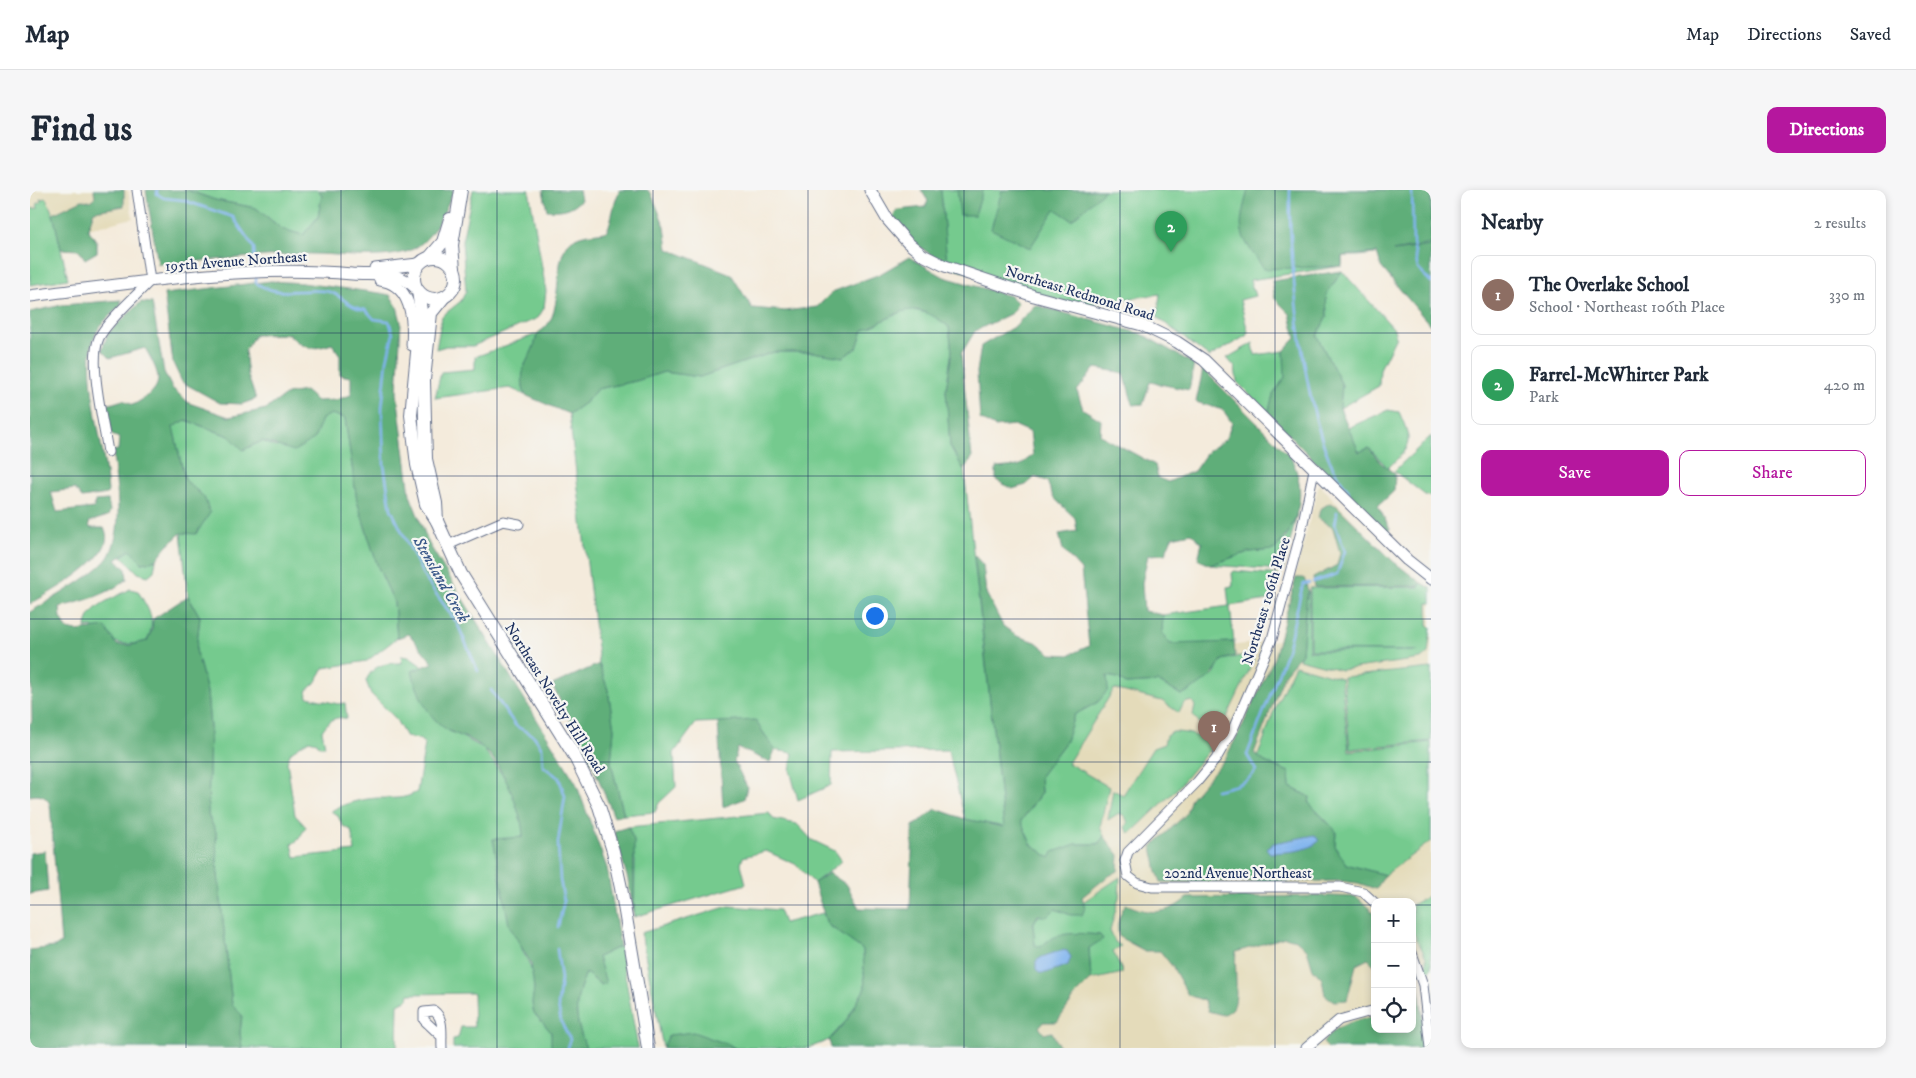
<!DOCTYPE html>
<html lang="en">
<head>
<meta charset="utf-8">
<style>
	body { margin:0; font-family:"IM FELL DW Pica",serif; background:#f6f6f7; color:#1f2937 }
	.controls { position:absolute; right:15px; bottom:15px; display:grid; overflow:hidden; border-radius:10px; box-shadow:0 2px 8px #0003 }
	.controls button { width:45px; height:45px; display:grid; place-items:center; padding:0; border:0; border-bottom:1px solid #e0e1e3; background:#fff; color:#1f2937; font:25px sans-serif }
	.you { position:absolute; left:844px; top:425px; width:18px; height:18px; margin:-12px; border:4px solid #fff; border-radius:50%; background:#1a73e8; box-shadow:0 0 0 8px #1a73e833 }
	.badge { display:grid; place-items:center; width:32px; height:32px; border-radius:50%; background:#b5179e; color:#fff; font-size:16px; font-weight:700 }
	.pin { position:absolute; translate:-50% -41px; filter:drop-shadow(0 1px 2px #0008) }
	.pin::after { content:''; position:absolute; top:26px; width:18px; height:15px; background:inherit; clip-path:polygon(0 0,100% 0,50% 100%) }
	.list { margin:0; padding:0; list-style:none }
	h2 { display:flex; justify-content:space-between; align-items:center; height:65px; margin:0; padding:0 20px; font-size:21px }
	h2 small { font-size:16px; font-weight:400; color:#747a83 }
	.list li { display:grid; grid-template-columns:32px 1fr auto; gap:15px; align-items:center; box-sizing:border-box; height:80px; margin:0 10px 10px; padding:0 10px; border:1px solid #e0e1e3; border-radius:10px }
	.list b { display:block; font-size:19px; white-space:nowrap }
	.list p { margin:0; font-size:16px; white-space:nowrap; color:#747a83 }
	.list em { font-size:16px; font-style:normal; color:#747a83 }
	.actions { display:flex; gap:10px; padding:15px 20px }
	.actions a { flex:1; padding:11px 0; border:1px solid #b5179e; border-radius:10px; text-align:center; font-size:18px; color:#b5179e }
	.actions .main { background:#b5179e; color:#fff }
	.icon { flex:none; width:28px; height:28px; fill:none; stroke:currentColor; stroke-width:2; stroke-linecap:round; stroke-linejoin:round }
	.map { position:relative; flex:none; width:1401px; height:858px; overflow:hidden; border-radius:10px }
	header { display:flex; align-items:center; gap:30px; box-sizing:border-box; height:70px; padding:0 25px; background:#fff; border-bottom:1px solid #e0e1e3 }
	header strong { font-size:24px }
	nav { display:flex; gap:28px; margin-inline-start:auto; font-size:18px }
	.intro { display:flex; align-items:center; justify-content:space-between; box-sizing:border-box; height:120px; padding:0 30px }
	h1 { margin:0; font-size:35px }
	.button { padding:12px 22px; border-radius:10px; background:#b5179e; color:#fff; font-size:18px; font-weight:700 }
	main { display:flex; gap:30px; padding:0 30px }
	aside { flex:1; background:#fff; border-radius:10px; box-shadow:0 2px 8px #0003 }
	.map>svg:first-child { display:block }
</style>
</head>
<body>
<header>
<strong>Map</strong>
<nav><a>Map</a><a>Directions</a><a>Saved</a></nav>
</header>
<div class="intro"><h1>Find us</h1><a class="button">Directions</a></div>
<main>
<div class="map">
<svg width="1401" height="858" viewBox="0 0 1401 858">
	<rect width="100%" height="100%" fill="#f6f6f2"/>
	<filter id="ink" filterUnits="userSpaceOnUse"><feTurbulence type="fractalNoise" baseFrequency=".02" numOctaves="2"/><feDisplacementMap in="SourceGraphic" scale="10" xChannelSelector="R" yChannelSelector="G"/><feConvolveMatrix kernelMatrix="1 2 1 2 8 2 1 2 1" color-interpolation-filters="sRGB"/></filter>
	<filter id="wash" filterUnits="userSpaceOnUse"><feTurbulence type="fractalNoise" baseFrequency=".0096" numOctaves="4" result="noise"/><feDisplacementMap in="SourceGraphic" scale="20" xChannelSelector="R" yChannelSelector="G"/><feGaussianBlur stdDeviation="1.12" result="paint"/><feColorMatrix in="noise" values="0 0 0 0 0 0 0 0 0 0 0 0 0 0 0 0 0 1.4 0 .05"/><feComposite in="paint" operator="in"/></filter>
	<g filter="url(#wash)">
		<rect width="100%" height="100%" fill="#f4ebdc"/>
		<g fill="#e4dbba">
			<polygon points="0,0 98,0 103,28 28,46 0,30"/>
			<polygon points="1289,294 1364,374 1401,397 1401,770 1382,772 1382,712 1345,712 1345,839 1382,858 998,858 991,806 959,486 1248,450"/>
		</g>
		<g fill="#74ca8e" stroke="#487c76">
			<polygon points="157,0 288,0 292,5 288,27 273,45 252,39 226,18 185,10"/>
			<polygon points="443,0 499,0 516,101 514,118 508,128 443,156 416,156 406,159 412,126 431,111 436,101 432,51"/>
			<polygon points="911,0 1401,0 1401,57 1328,66 1312,66 1312,76 1220,90 1225,106 1210,110 1218,142 1216,146 1179,167 1127,127 1130,104 1047,116 917,76"/>
			<polygon points="16,8 23,24 38,89 0,95 0,19 8,18 7,13 11,12 10,9"/>
			<polygon points="1312,81 1364,139 1366,147 1350,179 1349,196 1310,218 1312,195 1287,146 1297,126 1296,105"/>
			<polygon points="878,119 902,124 919,137 922,161 916,200 920,256 934,280 974,637 935,629 918,560 802,562 801,595 768,610 760,580 763,563 745,560 725,531 666,533 644,563 646,597 629,613 625,622 594,625 581,573 584,539 578,500 569,474 539,224 556,212 567,199 606,191 634,182 670,187 744,162 783,162 813,167 827,158 833,140"/>
			<path d="M 507,144 C 503,172 486,171 495,205 L 480,198 L 405,208 L 411,182 L 445,179 L 445,167 Z"/>
			<polygon points="1223,153 1225,165 1254,161 1255,187 1243,205 1238,223 1207,192 1205,177 1197,168"/>
			<path d="M 1358,220 L 1369,222 C 1383,253 1382,255 1358,278 L 1339,258 L 1329,262 L 1318,238 Z"/>
			<path d="M 301,224 L 315,228 L 327,311 L 348,377 L 364,412 L 367,448 L 337,471 L 294,478 L 285,493 L 276,501 L 278,507 L 308,514 L 315,513 L 317,529 C 306,525 298,531 292,541 L 295,556 L 289,556 L 287,552 L 279,550 L 261,562 L 257,572 L 264,618 L 265,625 L 276,637 L 268,650 L 262,654 L 265,667 L 325,661 L 321,640 L 313,636 L 308,626 L 301,621 C 315,613 331,609 348,608 C 363,608 373,610 387,602 L 395,554 L 389,549 L 376,547 L 365,528 L 341,504 L 336,491 C 343,474 356,473 372,473 L 371,466 L 379,467 L 393,477 L 382,481 L 417,539 L 453,558 L 479,594 L 493,636 L 493,647 L 463,650 L 493,762 C 500,773 504,785 504,799 C 504,806 500,814 504,822 C 510,835 526,835 521,858 L 423,858 L 423,849 L 428,848 L 431,837 L 444,837 L 443,803 L 379,804 L 378,809 L 368,814 L 367,858 L 212,858 L 210,843 L 212,825 L 202,815 L 200,796 L 187,675 L 186,642 L 178,625 L 180,538 L 177,502 L 166,460 L 170,427 L 158,406 L 151,343 L 174,307 L 155,290 L 143,237 L 155,230 L 199,246 L 213,260 L 232,251 L 246,257 L 283,249 L 292,229 Z"/>
			<polygon points="1401,246 1401,307 1395,305 1364,281"/>
			<polygon points="1267,324 1253,380 1180,375 1219,362 1244,360 1256,348"/>
			<polygon points="100,360 112,373 126,370 124,381 118,386 108,383 92,366"/>
			<polygon points="1204,381 1251,385 1244,409 1200,416 1204,452 1140,455 1132,443 1133,425 1199,416 1197,397 1203,396 1202,383"/>
			<polygon points="1391,393 1401,398 1401,413 1398,413 1398,436 1401,437 1398,463 1391,469 1311,480 1269,469 1272,463 1277,403 1279,403 1279,461 1388,461 1280,460 1280,398 1389,397"/>
			<path d="M 100,399 L 108,401 C 119,421 127,429 117,451 C 89,458 84,453 62,437 L 56,438 C 57,415 82,410 100,399 Z"/>
			<polygon points="1216,465 1224,470 1189,544 1171,535 1163,525 1165,516 1162,511 1154,513 1149,523 1132,511 1084,499 1038,573 1079,597 1070,637 1074,646 1068,654 1046,654 1020,668 1001,654 991,631 1011,603 1010,586 1036,551 1044,525 1068,512 1076,486 1088,488 1096,494 1129,492 1151,505 1184,484 1192,470"/>
			<polygon points="1265,475 1311,488 1319,561 1401,552 1401,651 1355,685 1316,674 1305,656 1306,641 1279,613 1280,607 1260,597 1259,582 1235,572 1228,566 1246,515"/>
			<polygon points="1401,478 1401,551 1320,559 1313,487"/>
			<path d="M 1143,542 C 1156,542 1175,545 1180,559 L 1145,601 L 1100,644 L 1095,637 L 1098,633 L 1095,626 L 1089,623 L 1078,630 L 1083,600 L 1093,605 L 1123,558 L 1134,554 L 1136,546 Z"/>
			<polygon points="739,623 743,629 767,634 782,650 805,661 812,671 784,693 765,674 736,661 713,667 711,674 716,694 604,727 605,671 598,637"/>
			<path d="M 1090,687 L 1089,707 L 1080,741 L 1085,752 L 1091,756 L 1083,761 L 1093,783 L 1061,790 L 1059,758 L 1070,745 L 1029,745 L 1011,757 L 1005,755 C 1002,731 1001,727 1025,719 L 1041,725 L 1055,718 L 1053,712 Z"/>
			<polygon points="1401,704 1401,778 1396,784 1396,767 1382,740 1382,715"/>
			<polygon points="699,716 749,720 754,733 793,723 797,734 833,760 835,798 817,830 799,850 779,858 705,858 700,855 639,845 633,858 611,743"/>
			<path d="M 590,756 L 608,858 L 556,858 C 544,828 543,812 556,783 L 571,795 L 568,767 Z"/>
		</g>
		<g fill="#5fae79" stroke="#3d6e6c">
			<polygon points="64,0 94,0 94,16 64,21 58,39 67,52 67,62 55,69 49,60 31,59 23,24 52,10 60,11 65,7"/>
			<path d="M 116,0 L 157,0 L 185,10 L 226,18 L 252,39 L 273,45 L 288,27 L 292,5 L 288,0 L 424,0 C 414,22 402,54 376,62 C 343,71 306,63 273,64 C 224,66 176,71 128,74 Z"/>
			<path d="M 513,0 L 549,0 L 551,10 C 540,20 531,21 517,20 Z"/>
			<path d="M 590,0 L 617,0 L 621,3 L 635,37 L 638,59 L 701,84 L 722,118 L 755,121 L 787,117 L 802,102 L 850,84 L 879,67 L 914,87 L 980,106 L 988,113 L 982,123 L 945,141 L 931,164 L 942,268 L 934,280 L 920,256 L 916,200 L 922,161 L 919,137 C 880,106 872,124 833,140 L 827,158 L 813,167 L 783,162 L 744,162 L 670,187 L 634,182 L 606,191 L 567,199 L 556,212 L 539,224 L 495,205 C 486,171 503,172 507,144 C 510,141 516,138 518,134 C 533,114 522,66 541,51 C 551,42 566,45 577,41 C 583,27 583,13 590,0 Z"/>
			<path d="M 891,0 L 911,0 L 917,73 C 892,62 878,48 863,26 L 868,20 L 895,17 L 898,11 Z"/>
			<polygon points="927,0 953,0 945,25 930,25"/>
			<polygon points="972,0 1075,0 1042,30 1025,19 1000,58 961,39"/>
			<path d="M 1218,0 L 1401,0 L 1401,54 L 1363,61 L 1401,56 L 1401,136 L 1351,77 L 1347,63 L 1312,66 L 1312,76 L 1234,79 C 1209,43 1206,44 1218,0 Z"/>
			<polygon points="1312,81 1296,105 1297,126 1287,146 1312,195 1310,218 1329,262 1339,258 1351,273 1365,284 1364,301 1348,316 1360,339 1355,344 1238,223 1243,205 1255,187 1254,161 1266,148 1260,124 1245,109 1242,91"/>
			<path d="M 241,91 L 272,93 L 350,103 L 360,105 L 367,116 L 371,132 L 367,203 L 380,305 L 399,354 L 546,593 L 577,678 L 590,756 L 568,767 L 576,793 L 571,795 L 556,783 C 543,812 544,829 556,858 L 521,858 L 521,842 L 504,823 L 502,812 L 504,799 L 501,774 L 479,735 L 463,649 L 493,647 C 493,624 472,573 453,558 C 445,550 430,546 419,541 C 397,528 388,504 382,481 L 403,473 L 379,444 L 367,448 L 364,412 L 348,377 L 327,311 L 315,228 L 301,224 L 292,229 L 284,249 L 264,261 L 232,251 L 213,260 L 199,246 L 156,230 L 143,237 L 155,290 L 174,307 L 180,323 L 166,344 L 151,343 L 136,357 L 126,370 L 112,373 L 100,360 L 86,370 L 96,379 L 97,389 C 78,405 54,411 30,417 L 31,428 L 37,439 L 47,441 L 75,437 L 87,455 L 101,455 L 117,451 L 122,440 L 123,429 L 158,406 L 170,427 L 166,460 L 177,502 L 180,538 L 178,625 L 186,642 L 187,675 L 200,796 L 202,815 L 212,825 L 210,843 L 212,858 L 0,858 L 0,760 L 25,757 L 31,753 L 20,614 C 15,605 9,604 0,606 L 0,534 L 2,531 L 0,422 C 18,411 73,381 80,364 C 95,333 85,294 83,261 L 88,260 L 89,248 L 82,245 L 77,215 L 93,210 L 103,215 C 136,197 132,188 115,158 L 80,168 L 72,160 L 78,143 L 111,112 L 122,113 L 134,182 L 142,198 L 159,213 L 199,227 L 236,219 L 257,204 L 275,201 L 287,211 L 306,210 L 321,205 L 321,187 L 310,185 L 310,165 L 302,154 C 280,161 275,159 258,144 L 225,145 L 215,160 L 218,186 L 226,209 L 212,214 L 190,213 L 152,192 L 143,173 L 134,104 Z"/>
			<path d="M 91,110 L 91,116 C 80,125 67,136 63,151 C 53,188 75,259 78,301 L 77,304 L 52,308 L 45,299 L 21,302 L 27,322 L 64,318 L 65,311 L 78,310 L 80,321 L 78,326 L 59,332 L 60,338 L 74,338 C 91,366 19,403 0,414 L 0,122 L 32,115 Z"/>
			<path d="M 1005,115 L 1112,144 L 1164,174 L 1159,200 L 1120,192 L 1113,214 L 1103,215 L 1094,183 L 1065,178 L 1047,201 L 1053,219 L 1071,230 L 1070,245 L 1125,275 L 1128,288 L 1138,292 L 1164,281 L 1178,261 L 1196,249 L 1202,233 L 1193,220 L 1166,212 L 1173,179 L 1260,266 C 1278,299 1270,334 1244,360 L 1219,362 L 1180,375 L 1168,369 L 1172,353 L 1161,343 L 1142,347 L 1135,364 L 1118,365 L 1112,393 L 1114,421 L 1133,425 L 1132,443 L 1140,454 L 1204,452 L 1205,466 L 1192,470 C 1182,488 1170,496 1151,505 L 1129,492 L 1096,494 L 1088,488 L 1077,486 L 1078,500 L 1068,512 L 1044,525 L 1036,551 L 1010,586 L 1011,603 L 991,631 L 1001,654 L 1020,668 L 1023,662 L 1046,654 L 1068,654 L 1074,646 L 1089,665 L 1088,681 L 1077,687 L 1052,707 L 1055,718 L 1052,725 L 1041,725 L 1025,719 L 1017,727 L 1008,725 L 1003,734 L 1005,755 L 1011,757 C 1026,740 1049,743 1070,745 L 1073,749 L 1059,758 L 1061,790 L 1046,805 L 1027,832 L 1013,832 L 1009,837 L 1014,844 L 1022,842 L 1030,858 L 801,858 L 799,850 L 817,830 L 835,798 L 833,760 L 797,734 L 784,693 L 799,683 L 817,695 L 829,718 L 880,719 L 883,636 L 906,619 L 935,629 L 974,637 L 944,365 L 953,375 L 956,403 L 973,436 L 987,446 L 1006,452 L 1021,464 L 1039,465 L 1059,456 L 1051,380 L 1033,360 L 1029,344 L 1047,341 L 1045,328 L 1023,307 L 1017,291 L 1005,287 L 996,295 L 982,299 L 966,290 L 966,278 L 989,276 L 1003,265 L 1000,242 L 984,235 L 965,237 L 950,229 L 947,182 L 951,156 L 985,136 Z"/>
			<polygon points="1300,313 1307,316 1364,372 1391,393 1390,396 1285,397 1283,388 1307,375 1310,363 1303,338 1288,328 1290,319"/>
			<polygon points="1266,388 1274,388 1279,403 1277,403 1272,463 1255,483 1224,563 1235,572 1259,582 1260,597 1280,607 1279,613 1306,641 1305,656 1316,674 1355,685 1346,699 1328,693 1310,691 1131,692 1127,681 1122,657 1156,624 1161,608 1195,569 1212,537 1244,468"/>
			<polygon points="569,474 578,500 584,539 581,573 594,625 584,627 562,573 522,495"/>
			<polygon points="725,530 745,560 740,572 708,558 704,571 717,597 714,609 693,617 688,532"/>
			<polygon points="598,637 604,650 604,727 598,690 584,641"/>
			<polygon points="15,661 18,701 0,704 0,663"/>
			<path d="M 1300,706 L 1327,707 L 1345,724 L 1345,776 L 1338,769 L 1326,775 L 1317,810 L 1304,811 L 1295,805 L 1292,789 L 1283,779 L 1277,759 L 1266,750 L 1255,747 L 1206,762 C 1204,776 1209,808 1203,818 C 1201,821 1196,823 1193,825 L 1178,821 L 1175,811 L 1158,805 L 1142,776 L 1130,761 L 1115,761 L 1089,747 C 1086,735 1089,724 1096,714 C 1119,725 1138,725 1157,708 Z"/>
			<path d="M 1384,798 L 1389,800 L 1397,858 L 1298,858 L 1293,853 C 1305,834 1324,831 1345,826 L 1345,839 L 1382,839 L 1382,800 Z"/>
			<polygon points="663,842 700,855 705,858 633,858 639,845"/>
		</g>
		<g fill="#80b4ee" stroke="#4e72a6">
			<path d="M 1285,645 L 1289,651 C 1278,662 1255,662 1240,663 L 1236,658 L 1244,653 Z"/>
			<polygon points="1032,760 1037,761 1041,767 1038,775 1016,783 1009,783 1006,779 1006,771 1012,767"/>
		</g>
		<g fill="none" stroke-linecap="round" stroke-linejoin="round">
			<g stroke="#80b4ee" stroke-width="2.5">
				<polyline points="127,0 127,4 134,8 153,10 203,27 224,58 225,79"/>
				<path d="M 1260,0 C 1258,63 1274,256 1318,299 L 1319,304"/>
				<polyline points="1382,0 1383,53 1388,79 1401,92"/>
				<path d="M 226,85 L 226,93 C 248,108 271,98 295,101 C 312,103 315,117 336,120 L 344,129 L 359,131 L 363,144 L 357,170 L 352,218 L 354,275 L 361,319 L 394,387 L 427,433 L 448,481"/>
				<polyline points="1283,392 1307,384 1315,361 1305,335 1307,322"/>
				<polyline points="461,500 486,536 504,546 512,558 513,576 529,588 535,606 528,653 530,690 534,711 528,737"/>
				<path d="M 1186,600 C 1201,597 1218,594 1226,580 L 1217,565 L 1257,461 L 1273,394 L 1279,393"/>
				<polyline points="527,759 531,789 528,815 531,832 540,849 538,858"/>
			</g>
		</g>
	</g>
	<g filter="url(#ink)">
		<g fill="none" stroke-linecap="round" stroke-linejoin="round">
			<g stroke="#67718a" stroke-width="11">
				<g id="minor">
					<path d="M 78,262 C 74,235 58,172 69,148 C 76,132 106,106 120,91 L 107,0"/>
					<polyline points="1284,280 1271,342 1242,449 1204,537 1186,569 1167,592 1098,662 1095,671 1098,686 1107,693 1122,697 1310,697 1333,702 1345,713"/>
					<polyline points="418,355 473,331 489,334"/>
					<polyline points="1382,763 1393,795 1400,858"/>
					<path d="M 412,847 L 394,830 L 394,822 L 404,821 C 415,829 411,845 412,858"/>
					<polyline points="1276,858 1309,830 1345,820"/>
				</g>
			</g>
			<g stroke="#67718a" stroke-width="13">
				<g id="tertiary">
					<polyline points="840,0 857,29 877,52 893,65 915,76 1004,106 1112,135 1147,152 1174,170 1377,370 1401,389"/>
					<polyline points="345,79 388,74"/>
					<path d="M 350,90 C 381,94 384,129 382,155"/>
					<path d="M 0,106 C 106,93 215,74 322,84 C 337,85 354,84 368,87 C 376,89 381,94 387,99"/>
				</g>
			</g>
			<g stroke="#67718a" stroke-width="14">
				<g id="secondary">
					<circle cx="405" cy="88" r="21"/>
					<polyline points="400,67 413,52 420,29"/>
					<polyline points="424,79 422,55 431,0"/>
					<polyline points="388,101 391,121 381,225 387,275 396,314 407,331 431,384 544,565 569,616 583,661 591,698 618,858"/>
					<polyline points="407,331 406,313 396,269 394,190 401,123 414,107"/>
				</g>
			</g>
			<use href="#minor" stroke="#fff" stroke-width="9"/>
			<use href="#tertiary" stroke="#fff" stroke-width="11"/>
			<use href="#secondary" stroke="#fff" stroke-width="12"/>
		</g>
	</g>
	<path fill="none" stroke="#1b2f5e" stroke-width="1" stroke-opacity="0.55" d="M 156,0 L 156,858M 311,0 L 311,858M 467,0 L 467,858M 623,0 L 623,858M 778,0 L 778,858M 934,0 L 934,858M 1090,0 L 1090,858M 1245,0 L 1245,858M 0,143 L 1401,143M 0,286 L 1401,286M 0,429 L 1401,429M 0,572 L 1401,572M 0,715 L 1345,715M 1382,715 L 1401,715"/>
	<g text-anchor="middle" stroke-width="4.5" stroke-linejoin="round" paint-order="stroke">
		<g font-size="15" fill="#1b2f5e" stroke="#f6f6f2">
			<text transform="translate(206 71) rotate(-4)" y="5">195th Avenue Northeast</text>
			<text transform="translate(1050 103) rotate(17)" y="5">Northeast Redmond Road</text>
			<text transform="translate(1236 411) rotate(-73)" y="5">Northeast 106th Place</text>
			<text transform="translate(525 508) rotate(58)" y="5">Northeast Novelty Hill Road</text>
			<text x="1208" y="688">202nd Avenue Northeast</text>
		</g>
		<g font-size="16" font-style="italic" fill="#395789" stroke="#f6f6f2">
			<text transform="translate(412 389) rotate(60)" y="6">Stensland Creek</text>
		</g>
	</g>
</svg>
<div class="controls">
<button>+</button>
<button>−</button>
<button><svg class="icon" aria-label="locate" viewBox="0 0 24 24"><circle cx="12" cy="12" r="6"/><path d="M12 2v4M12 18v4M2 12h4M18 12h4"/></svg></button>
</div>
<div class="you"></div>
<div class="pin badge" style="left:1184px;top:562px;background:#8d6e63">1</div>
<div class="pin badge" style="left:1141px;top:62px;background:#2e9e5b">2</div>
</div>
<aside>
<h2>Nearby<small>2 results</small></h2>
<ul class="list">
<li><span class="badge" style="background:#8d6e63">1</span><div><b>The Overlake School</b><p>School · Northeast 106th Place</p></div><em>330 m</em></li>
<li><span class="badge" style="background:#2e9e5b">2</span><div><b>Farrel-McWhirter Park</b><p>Park</p></div><em>420 m</em></li>
</ul>
<div class="actions"><a class="main">Save</a><a>Share</a></div>
</aside>
</main>
</body>
</html>
